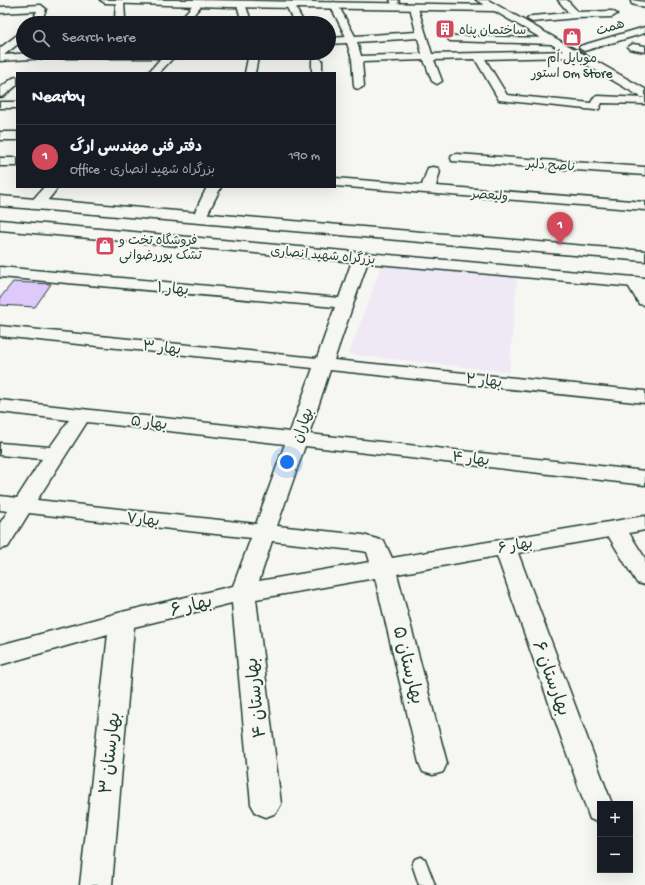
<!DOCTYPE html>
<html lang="en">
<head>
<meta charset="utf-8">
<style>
	body { margin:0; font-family:"Gochi Hand","Playpen Sans Arabic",sans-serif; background:#242831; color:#f1f3f6 }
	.controls { position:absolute; right:12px; bottom:12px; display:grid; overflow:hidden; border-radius:0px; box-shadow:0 4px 16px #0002 }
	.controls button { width:36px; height:36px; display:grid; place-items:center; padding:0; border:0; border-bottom:1px solid #363941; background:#171b24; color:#f1f3f6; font:20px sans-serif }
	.you { position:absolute; left:287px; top:462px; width:14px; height:14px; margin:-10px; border:3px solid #fff; border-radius:50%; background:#1a73e8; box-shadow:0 0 0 6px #1a73e833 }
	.badge { display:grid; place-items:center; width:26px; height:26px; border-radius:50%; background:#d1495b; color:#fff; font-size:13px; font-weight:700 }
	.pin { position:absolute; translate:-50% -33px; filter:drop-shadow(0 1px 2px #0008) }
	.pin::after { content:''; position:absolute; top:21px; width:14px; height:12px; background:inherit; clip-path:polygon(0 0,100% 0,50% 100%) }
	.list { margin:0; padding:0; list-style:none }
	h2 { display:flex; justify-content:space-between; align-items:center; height:52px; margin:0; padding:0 16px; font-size:17px }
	h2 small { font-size:13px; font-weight:400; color:#9ea1a6 }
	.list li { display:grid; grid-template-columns:26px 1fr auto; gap:12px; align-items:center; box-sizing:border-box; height:64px; padding:0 16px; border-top:1px solid #363941 }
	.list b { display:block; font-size:15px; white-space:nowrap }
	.list p { margin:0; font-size:13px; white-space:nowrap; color:#9ea1a6 }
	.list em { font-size:13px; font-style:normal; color:#9ea1a6 }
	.icon { flex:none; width:22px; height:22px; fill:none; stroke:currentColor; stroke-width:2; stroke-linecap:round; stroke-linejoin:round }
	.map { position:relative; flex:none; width:645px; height:885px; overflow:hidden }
	.search { position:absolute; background:#171b24; box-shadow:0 4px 16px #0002; left:16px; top:16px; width:320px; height:44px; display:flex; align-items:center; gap:10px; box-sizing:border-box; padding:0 14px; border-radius:22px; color:#9ea1a6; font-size:15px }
	.panel { position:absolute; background:#171b24; box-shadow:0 4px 16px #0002; left:16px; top:72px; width:320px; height:116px; border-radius:0px }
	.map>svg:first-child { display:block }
</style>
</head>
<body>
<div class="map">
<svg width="645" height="885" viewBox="0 0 645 885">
	<rect width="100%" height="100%" fill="#f6f6f2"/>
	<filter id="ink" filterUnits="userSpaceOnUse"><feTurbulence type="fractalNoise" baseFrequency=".025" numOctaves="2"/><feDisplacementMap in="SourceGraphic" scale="8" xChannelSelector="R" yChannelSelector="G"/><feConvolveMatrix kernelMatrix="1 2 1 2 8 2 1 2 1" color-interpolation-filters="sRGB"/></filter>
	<g filter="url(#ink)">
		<polygon fill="#eee9f5" points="382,264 517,278 509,372 349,354"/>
		<polygon fill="#ddcafb" stroke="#1f3d34" points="13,282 51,284 35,307 0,305 0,298"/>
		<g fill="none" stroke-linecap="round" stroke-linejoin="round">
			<g stroke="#1f3d34" stroke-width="3">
				<polygon id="service" points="420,857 425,859 435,885 419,885 412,864 415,859"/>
			</g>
			<g stroke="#1f3d34" stroke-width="3">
				<g id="minor">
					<polygon points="116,0 124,1 125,19 120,22 115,19"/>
					<polygon points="199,0 203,3 187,23 177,23 196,1"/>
					<polygon points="390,0 398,0 399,2 395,5 392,4"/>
					<polygon points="558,0 567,0 578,12 612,11 617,14 612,17 576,18 532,22 527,19 532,16 569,13"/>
					<polygon points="632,0 645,2 645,8 632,4 631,2"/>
					<polygon points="241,1 245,4 252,23 242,23 237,4"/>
					<polygon points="290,2 294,5 304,23 294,23 286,5"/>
					<path d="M 334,2 L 338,5 L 355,36 L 416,32 L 410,7 L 414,4 L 417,5 L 432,54 L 573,51 L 578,54 L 573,57 L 485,59 L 507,95 L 591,103 L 594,97 L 598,96 L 645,98 L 645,104 L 602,103 L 599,109 L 595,110 L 499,100 L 475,59 L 434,60 L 442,81 L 437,84 L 432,81 L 424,60 L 362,62 L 364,86 L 359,89 L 355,88 L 354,86 L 352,59 L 347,43 L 329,44 L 329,38 L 346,37 L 330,5 ZM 418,38 L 422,54 L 361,56 L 357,42 Z"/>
					<polygon points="41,5 46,9 43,17 40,18 35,15 37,11 0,13 0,7"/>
					<polygon points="645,27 645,33 584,51 579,48 580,46"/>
					<polygon points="23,32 23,40 4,55 30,53 237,53 232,56 173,58 159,73 148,73 161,58 46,58 0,61 0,48 20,33"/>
					<polygon points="453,36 552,38 557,41 552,44 450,41 448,39"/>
					<polygon points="633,44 645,46 645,52 629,49 628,47"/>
					<polygon points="249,53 259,53 255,73 245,73"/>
					<polygon points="317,57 322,60 322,73 312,73 312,60"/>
					<polygon points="17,77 17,85 4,96 0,97 0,88 13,78"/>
					<rect x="0" y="102" width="17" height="6"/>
					<rect x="0" y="132" width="17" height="8"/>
					<polygon points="457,154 645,167 645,175 452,161 451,158 452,155"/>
					<rect x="0" y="158" width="17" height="8"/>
					<polygon points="433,167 438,168 440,171 436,186 645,202 645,210 335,186 335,178 422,185 428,168"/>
					<path d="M 44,187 L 58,187 C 51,196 43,210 31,207 L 29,204 Z"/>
					<polygon points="207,187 221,187 204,221 199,222 194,221 192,218"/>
					<path d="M 361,253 L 366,255 L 369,258 L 334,360 L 645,391 L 645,403 L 330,370 L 309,434 L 645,471 L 645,485 L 305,446 L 277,526 L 363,535 L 384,541 L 392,558 L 645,516 L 645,530 L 629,533 L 645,558 L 645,585 L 637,583 L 609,537 L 518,553 L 612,804 L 600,804 L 600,823 L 590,819 L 497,556 L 397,574 L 447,763 L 443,772 L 433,775 L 423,772 L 419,763 L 375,578 L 256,599 L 281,804 L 276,813 L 266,817 L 256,813 L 251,804 L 232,603 L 134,627 L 112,885 L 80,885 L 108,634 L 0,665 L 0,645 L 122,612 L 233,586 L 251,538 L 29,513 L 8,547 L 0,549 L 0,523 L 8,511 L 0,510 L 0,496 L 17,498 L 42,459 L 0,455 L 0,443 L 50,447 L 69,420 L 0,412 L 0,400 L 290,432 L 313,368 L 0,336 L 0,326 L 317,358 L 335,307 L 0,277 L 0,267 L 339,298 L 353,258 L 356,255 ZM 87,422 L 285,444 L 256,524 L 37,500 ZM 272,541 L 362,551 L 367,552 L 370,562 L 259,581 Z"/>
				</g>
			</g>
			<g stroke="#1f3d34" stroke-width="3">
				<g id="secondary">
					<polygon points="100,0 195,0 495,5 500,8 495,11 229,7 105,3"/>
					<polygon points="635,277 641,278 645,284 645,305 639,304 626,282 629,278"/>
				</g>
			</g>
			<g stroke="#1f3d34" stroke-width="3">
				<polygon id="primary" points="476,0 488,0 645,89 645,98 641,97"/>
			</g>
			<g stroke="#1f3d34" stroke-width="3">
				<g id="trunk">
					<polygon points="0,196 645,251 645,261 0,206"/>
					<polygon points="0,220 645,278 645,288 0,230"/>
				</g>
			</g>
			<use href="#service" fill="#f6f6f2" fill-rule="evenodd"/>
			<use href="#minor" fill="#f6f6f2" fill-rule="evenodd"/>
			<use href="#secondary" fill="#f6f6f2" fill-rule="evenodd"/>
			<use href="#primary" fill="#f6f6f2" fill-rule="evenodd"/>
			<use href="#trunk" fill="#f6f6f2" fill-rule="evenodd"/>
		</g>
	</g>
	<defs>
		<g id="building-square" transform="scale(1)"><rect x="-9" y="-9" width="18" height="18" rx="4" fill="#d1495b" stroke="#f6f6f2"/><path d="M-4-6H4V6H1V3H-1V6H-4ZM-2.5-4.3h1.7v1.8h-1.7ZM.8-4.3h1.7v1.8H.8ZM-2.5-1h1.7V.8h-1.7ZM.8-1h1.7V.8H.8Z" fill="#fff"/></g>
		<g id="shop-square" transform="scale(1)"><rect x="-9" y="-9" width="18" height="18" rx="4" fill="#d1495b" stroke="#f6f6f2"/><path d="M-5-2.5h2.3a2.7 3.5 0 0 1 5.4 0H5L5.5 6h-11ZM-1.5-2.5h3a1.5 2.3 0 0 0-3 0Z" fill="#fff"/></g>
	</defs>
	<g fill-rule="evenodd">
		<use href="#building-square" x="445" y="29"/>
		<use href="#shop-square" x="572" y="37"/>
		<use href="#shop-square" x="105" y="246"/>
	</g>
	<g text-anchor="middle" stroke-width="4" stroke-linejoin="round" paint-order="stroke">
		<g font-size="13" fill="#1f3d34" stroke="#f6f6f2">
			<text transform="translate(610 26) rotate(-17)" y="5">همت</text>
			<text transform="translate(551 164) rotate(4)" y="5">ناصح دلبر</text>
			<text transform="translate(490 194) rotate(5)" y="5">ولیعصر</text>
			<text transform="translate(323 254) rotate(5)" y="5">بزرگراه شهید انصاری</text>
		</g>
		<g font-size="13" fill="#1f3d34" stroke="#f6f6f2" text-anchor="start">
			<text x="459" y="34">ساختمان پناه</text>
			<text x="572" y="62" text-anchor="middle">موبایل اُم<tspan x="572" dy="15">استور Om Store</tspan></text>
			<text x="119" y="244">فروشگاه تخت و<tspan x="119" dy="15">تشک پوررضوانی</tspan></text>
		</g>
		<g font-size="15" fill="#1f3d34" stroke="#f6f6f2">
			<text transform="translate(173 288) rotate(5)" y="5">بهار ۱</text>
			<text transform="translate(162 347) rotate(6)" y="5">بهار ۳</text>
			<text transform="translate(484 380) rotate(6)" y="5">بهار ۲</text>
			<text transform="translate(149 422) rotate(6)" y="5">بهار ۵</text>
			<text transform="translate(302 425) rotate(-71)" y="5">بهاران</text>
			<text transform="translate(471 458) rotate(6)" y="5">بهار ۴</text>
			<text transform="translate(143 519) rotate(6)" y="5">بهار۷</text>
			<text transform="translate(515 545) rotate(-10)" y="5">بهار ۶</text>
		</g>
		<g font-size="18" fill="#1f3d34" stroke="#f6f6f2">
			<text transform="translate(191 605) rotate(-14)" y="6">بهار ۶</text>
			<text transform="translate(409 665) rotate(76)" y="6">بهارستان ۵</text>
			<text transform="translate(552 678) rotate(70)" y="6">بهارستان ۶</text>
			<text transform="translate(255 698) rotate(-96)" y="6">بهارستان ۴</text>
			<text transform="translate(109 753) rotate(-84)" y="6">بهارستان ۳</text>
		</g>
	</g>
</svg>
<div class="controls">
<button>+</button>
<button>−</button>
</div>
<div class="you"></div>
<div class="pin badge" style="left:560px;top:245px">1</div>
<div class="search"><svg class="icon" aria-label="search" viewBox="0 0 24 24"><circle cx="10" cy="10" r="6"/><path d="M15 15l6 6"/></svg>Search here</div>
<section class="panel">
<h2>Nearby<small></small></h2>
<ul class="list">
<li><span class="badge">1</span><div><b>دفتر فنی مهندسی ارگ</b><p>Office · بزرگراه شهید انصاری</p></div><em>190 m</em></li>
</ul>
</section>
</div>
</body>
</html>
